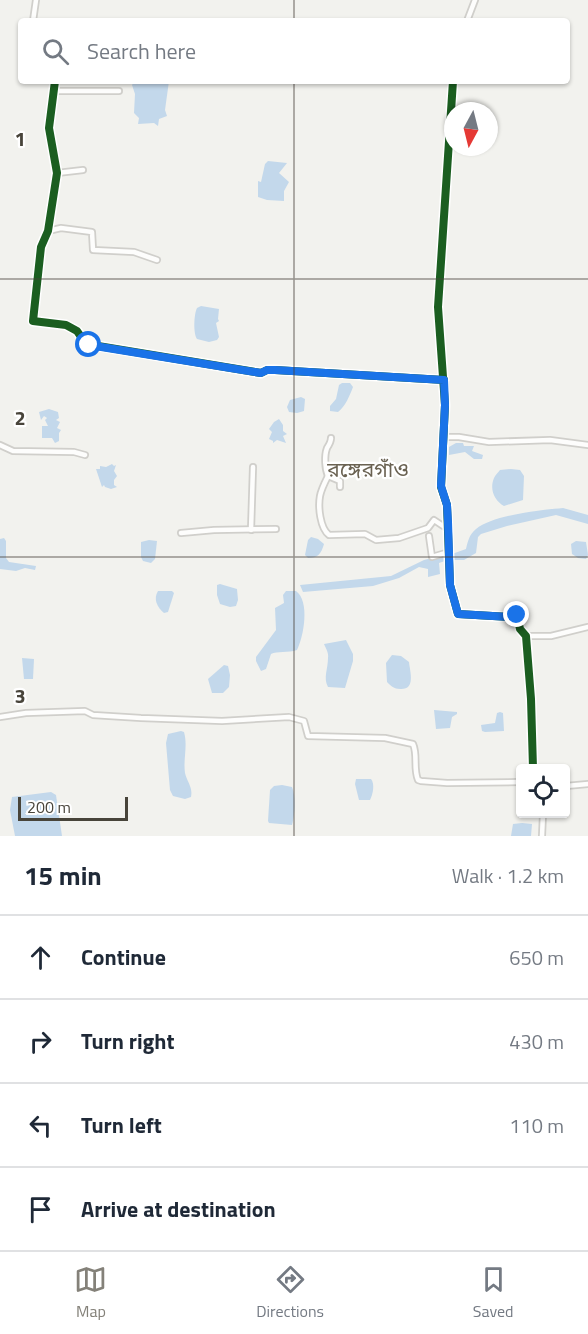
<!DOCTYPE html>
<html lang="en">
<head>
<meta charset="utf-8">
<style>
	body { margin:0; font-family:"Titillium Web","Noto Sans Bengali",sans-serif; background:#f6f6f7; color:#1f2937 }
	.controls { position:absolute; right:18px; bottom:18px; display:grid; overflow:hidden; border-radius:6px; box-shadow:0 2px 4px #0004 }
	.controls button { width:54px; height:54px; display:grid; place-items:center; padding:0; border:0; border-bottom:2px solid #e0e1e3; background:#fff; color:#1f2937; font:30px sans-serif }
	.compass { position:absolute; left:444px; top:102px; width:54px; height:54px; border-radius:50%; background:#fff; box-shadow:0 2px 4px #0004; rotate:187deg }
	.scale { position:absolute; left:18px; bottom:15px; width:110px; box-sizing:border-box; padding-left:6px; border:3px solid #48443a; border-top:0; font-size:16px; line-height:21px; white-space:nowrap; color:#48443a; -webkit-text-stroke:4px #fff; paint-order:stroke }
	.stop { position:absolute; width:18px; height:18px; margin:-14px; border:4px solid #1a73e8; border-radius:50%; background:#fff }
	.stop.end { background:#1a73e8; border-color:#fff; box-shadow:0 2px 6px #0008 }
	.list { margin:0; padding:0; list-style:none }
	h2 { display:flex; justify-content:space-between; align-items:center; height:78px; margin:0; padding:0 24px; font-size:26px }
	h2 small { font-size:20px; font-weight:400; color:#747a83 }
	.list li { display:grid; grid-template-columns:39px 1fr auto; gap:18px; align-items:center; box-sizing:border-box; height:84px; padding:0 24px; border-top:2px solid #e0e1e3 }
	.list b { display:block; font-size:22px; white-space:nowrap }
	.list em { font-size:20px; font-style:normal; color:#747a83 }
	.icon { flex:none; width:33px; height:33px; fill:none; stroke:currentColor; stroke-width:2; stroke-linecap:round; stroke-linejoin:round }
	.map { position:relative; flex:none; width:588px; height:836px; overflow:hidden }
	.search { position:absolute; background:#fff; box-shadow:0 2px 4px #0004; left:18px; right:18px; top:18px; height:66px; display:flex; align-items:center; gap:15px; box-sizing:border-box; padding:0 21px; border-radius:6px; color:#747a83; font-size:22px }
	.sheet { height:414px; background:#fff }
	nav { display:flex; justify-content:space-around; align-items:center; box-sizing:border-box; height:84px; border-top:2px solid #e0e1e3; background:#fff; font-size:16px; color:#747a83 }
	nav a { display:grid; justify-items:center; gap:3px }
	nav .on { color:#848179 }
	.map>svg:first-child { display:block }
</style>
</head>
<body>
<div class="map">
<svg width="588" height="836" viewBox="0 0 588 836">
	<rect width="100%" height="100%" fill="#f2f2ee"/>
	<g fill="#c3d8eb">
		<polygon points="138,81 169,81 165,110 167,116 159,119 158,126 154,123 138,124 139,118 134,113 135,94 132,85 134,82"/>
		<polygon points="268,161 287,163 279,173 289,182 284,191 284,201 267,200 258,197 258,181 261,182 265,164"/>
		<path d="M 201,306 L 219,309 L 218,319 L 219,321 L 216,323 L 219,337 L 217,340 L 209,342 L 197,339 C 193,333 194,314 197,308 Z"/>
		<path d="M 342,383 L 350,383 L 353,387 C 350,395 345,407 338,412 L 330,411 L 330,406 L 336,399 L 339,385 Z"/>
		<polygon points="301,397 305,399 304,411 297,413 289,412 287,407 290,400"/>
		<polygon points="49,409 58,412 59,418 56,420 60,422 57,428 61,430 59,433 59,441 55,443 52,438 42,438 42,426 48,426 45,420 47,418 44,416 41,420 39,412"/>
		<polygon points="279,419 283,425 283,431 287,434 283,436 286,443 277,440 273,443 273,441 269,439 272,432 269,429 274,422"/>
		<polygon points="456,443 463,443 464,446 474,446 472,451 483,455 482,459 474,459 465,452 449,455 449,447"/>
		<polygon points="112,464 114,466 116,465 114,471 117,476 114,480 114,485 117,487 111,489 105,487 104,485 102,487 96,469 100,469 100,466 106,467"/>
		<path d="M 511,469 L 520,470 L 524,476 L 523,500 L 504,506 C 495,501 489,490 494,478 C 495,475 498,473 500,470 Z"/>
		<path d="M 563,508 L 588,515 L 588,524 L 556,515 L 507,526 L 481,534 L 478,537 L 476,553 L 464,560 L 452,560 L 452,554 L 466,549 C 468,541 469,535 476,529 C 493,515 541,510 563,508 Z"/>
		<path d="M 311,537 L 318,539 L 324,544 C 321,554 318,558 308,558 L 305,555 L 308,540 Z"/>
		<polygon points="4,538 6,541 6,558 9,562 36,566 35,570 25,568 16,571 0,569 0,539"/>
		<polygon points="149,540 157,541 155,559 151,563 143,561 141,557 141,542"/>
		<polygon points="576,541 586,542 588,555 586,559 578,558 572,554 571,544"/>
		<polygon points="447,554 448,560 439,563 440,574 428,577 428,569 419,567 399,578 373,586 303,592 300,585 391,576 424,560"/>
		<polygon points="220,584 237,589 238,600 236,606 230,607 220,604 217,595 217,585"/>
		<path d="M 158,591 L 172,591 L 174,593 L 168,612 L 164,613 C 157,607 153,599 158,591 Z"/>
		<path d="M 286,591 L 296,591 C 310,601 304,636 297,650 C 288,653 277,651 271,654 L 266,669 L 261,671 L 256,661 L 256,657 L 276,630 L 275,608 L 284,603 L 283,595 Z"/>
		<path d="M 346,640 L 353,654 L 353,661 L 345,688 L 328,687 C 323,678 328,669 328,658 C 329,653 326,649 324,644 Z"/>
		<path d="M 392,655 L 401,656 L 409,662 C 410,672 416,690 400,689 C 394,689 391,686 387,682 L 386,663 Z"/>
		<polygon points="22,658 34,659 33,679 24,679"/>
		<polygon points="224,665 228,666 230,675 229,687 223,693 212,693 208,679"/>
		<polygon points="434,710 457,712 457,714 452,717 450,728 436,729"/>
		<polygon points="500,712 503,713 504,731 485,732 482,731 481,725 495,723 497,713"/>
		<path d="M 181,731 L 184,732 C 188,746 183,759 185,773 C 187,782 193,787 191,797 L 185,799 L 173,796 L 170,790 L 166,743 L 168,734 Z"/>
		<path d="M 356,779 L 371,779 C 375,784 373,794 370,800 L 359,800 L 355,784 Z"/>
		<path d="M 282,785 L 292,787 C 296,796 295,815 292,825 L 269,823 L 268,821 L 270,790 L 274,786 Z"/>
		<polygon points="51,792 56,795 62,836 15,836 10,810 12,797"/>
		<polygon points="522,823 532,824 531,836 511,836 513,824"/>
	</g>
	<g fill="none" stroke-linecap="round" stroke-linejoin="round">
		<g stroke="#d0cfcb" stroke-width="8">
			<g id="minor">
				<polyline points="33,21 36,0"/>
				<polyline points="467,21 475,0"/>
				<polyline points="55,81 49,128 57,173 48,231 41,247 33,321 66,325 77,331 86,344 261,373 267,370 275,370 444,380"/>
				<polyline points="453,81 438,307 445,405 441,487 447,505 450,585 458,614 510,617 517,615 520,629 526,636 531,699 533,768"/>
				<polyline points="53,91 119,91"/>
				<polyline points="57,173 83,170"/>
				<polyline points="48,231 61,228 92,232 93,250 134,252 157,260"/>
				<polyline points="444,437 459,437 489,442 550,440 588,445"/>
				<path d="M 331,438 C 331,442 329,445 327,448 C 324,456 325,469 328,476 L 340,481 L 340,487"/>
				<polyline points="0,445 13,451 74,452 85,455"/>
				<path d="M 328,476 C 325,482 321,490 320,496 C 318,507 320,528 329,535 L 365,534 L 376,540 L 399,538 L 428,528 L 434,520 L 443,526 L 448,526"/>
				<polyline points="251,530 253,467"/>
				<polyline points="181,533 214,530 276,529"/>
				<polyline points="429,536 432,557 449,552"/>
				<polyline points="526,636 551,636 588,627"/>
				<path d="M 0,717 L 26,713 L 85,711 L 93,715 L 141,718 L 222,721 L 289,717 L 304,721 L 308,736 L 385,738 L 413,744 C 418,755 413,768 418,780 L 421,781 L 447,783 L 520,782"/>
				<polyline points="566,786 588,784"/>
				<polyline points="542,836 543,814"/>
			</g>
		</g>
		<use href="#minor" stroke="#fdfdfc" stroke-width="4.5"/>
		<g stroke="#fff" stroke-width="11">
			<g id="cycleway">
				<polyline points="55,81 49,128 57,173 48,231 41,247 33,321 66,325 77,331 86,344 261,373 267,370 275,370 444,380"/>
				<polyline points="453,81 438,307 445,405 441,487 447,505 450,585 458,614 510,617 517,615 520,629 526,636 531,699 533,768"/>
			</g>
		</g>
		<use href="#cycleway" stroke="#1b5e20" stroke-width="8"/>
	</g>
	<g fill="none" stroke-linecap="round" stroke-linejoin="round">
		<polyline stroke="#1a73e8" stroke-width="8" points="89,345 261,373 267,370 275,370 444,380 445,405 441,486 447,505 448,522 450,585 458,614 510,617 517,615"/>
	</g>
	<path fill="none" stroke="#48443a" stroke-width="1.5" stroke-opacity="0.55" d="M 294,0 L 294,21M 294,81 L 294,836M 0,279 L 588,279M 0,557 L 588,557"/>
	<g text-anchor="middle" stroke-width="4.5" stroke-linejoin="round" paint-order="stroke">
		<g font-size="21" fill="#6a6252" stroke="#fff">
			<text x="368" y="477">রঙ্গেরগাঁও</text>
		</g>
	</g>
	<g font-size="20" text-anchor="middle" font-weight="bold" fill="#48443a" stroke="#fff" stroke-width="4.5" stroke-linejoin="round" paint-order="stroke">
		<text x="20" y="146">1</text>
		<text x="20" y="425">2</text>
		<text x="20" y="703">3</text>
	</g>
</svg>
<div class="controls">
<button><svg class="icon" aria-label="locate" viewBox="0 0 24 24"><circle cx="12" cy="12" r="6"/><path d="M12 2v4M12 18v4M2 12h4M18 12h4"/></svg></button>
</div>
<svg class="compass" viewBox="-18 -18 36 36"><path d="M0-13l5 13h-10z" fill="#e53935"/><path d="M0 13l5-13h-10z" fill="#747a83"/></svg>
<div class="scale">200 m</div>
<div class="stop" style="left:89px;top:345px"></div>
<div class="stop end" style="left:517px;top:615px"></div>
<div class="search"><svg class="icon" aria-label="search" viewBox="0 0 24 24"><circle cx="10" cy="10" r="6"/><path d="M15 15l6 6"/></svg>Search here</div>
</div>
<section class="sheet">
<h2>15 min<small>Walk · 1.2 km</small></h2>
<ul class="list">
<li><svg class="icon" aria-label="ahead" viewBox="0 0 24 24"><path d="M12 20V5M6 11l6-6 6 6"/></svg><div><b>Continue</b></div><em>650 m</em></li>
<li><svg class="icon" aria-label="right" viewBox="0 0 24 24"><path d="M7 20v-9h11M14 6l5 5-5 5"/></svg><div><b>Turn right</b></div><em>430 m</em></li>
<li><svg class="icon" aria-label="left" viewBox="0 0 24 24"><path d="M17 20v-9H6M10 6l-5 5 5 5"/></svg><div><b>Turn left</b></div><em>110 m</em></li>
<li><svg class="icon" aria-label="arrive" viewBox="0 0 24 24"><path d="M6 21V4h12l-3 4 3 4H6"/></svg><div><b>Arrive at destination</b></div></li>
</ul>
</section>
<nav>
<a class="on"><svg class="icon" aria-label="map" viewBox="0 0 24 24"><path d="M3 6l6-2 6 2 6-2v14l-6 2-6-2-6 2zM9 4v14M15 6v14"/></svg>Map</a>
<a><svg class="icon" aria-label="directions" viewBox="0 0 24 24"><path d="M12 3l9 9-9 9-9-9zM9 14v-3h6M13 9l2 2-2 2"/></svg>Directions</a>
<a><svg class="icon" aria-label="saved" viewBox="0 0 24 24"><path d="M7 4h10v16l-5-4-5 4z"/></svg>Saved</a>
</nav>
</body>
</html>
